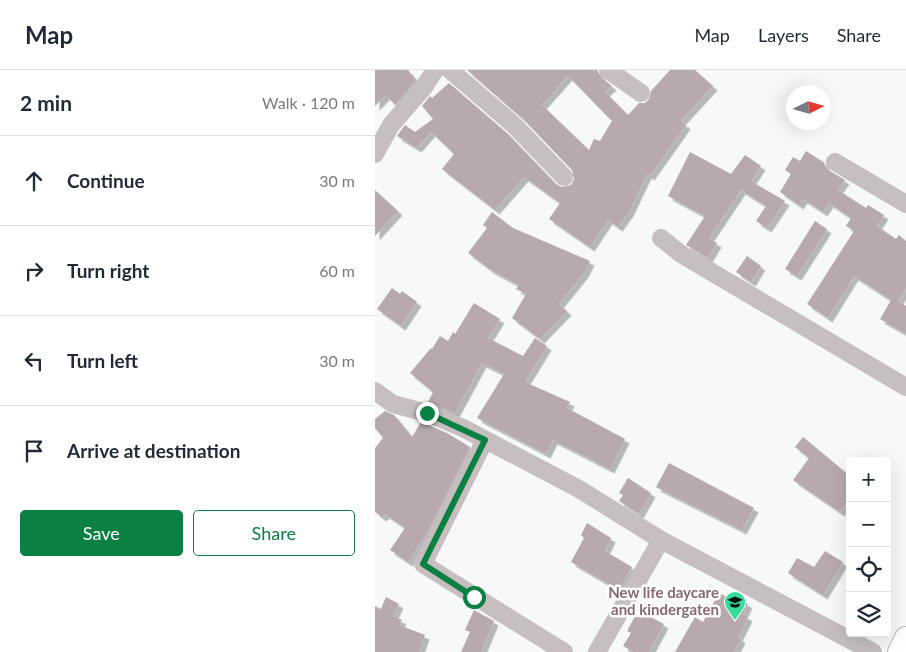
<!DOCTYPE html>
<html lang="en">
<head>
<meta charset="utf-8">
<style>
	body { margin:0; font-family:Lato,sans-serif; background:#f6f6f7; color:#1f2937 }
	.controls { position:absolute; right:15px; bottom:15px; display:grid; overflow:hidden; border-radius:5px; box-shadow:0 5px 20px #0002 }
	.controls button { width:45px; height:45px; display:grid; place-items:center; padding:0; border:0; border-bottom:1px solid #e0e1e3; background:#fff; color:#1f2937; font:25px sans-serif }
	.compass { position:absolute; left:411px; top:15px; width:45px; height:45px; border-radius:50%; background:#fff; box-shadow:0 5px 20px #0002; rotate:85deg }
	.stop { position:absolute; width:15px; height:15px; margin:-11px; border:4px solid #0b8043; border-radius:50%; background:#fff }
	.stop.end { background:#0b8043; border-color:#fff; box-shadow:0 1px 5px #0008 }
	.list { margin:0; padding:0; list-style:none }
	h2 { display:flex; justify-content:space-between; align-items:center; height:65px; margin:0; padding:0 20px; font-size:21px }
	h2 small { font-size:16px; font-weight:400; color:#747a83 }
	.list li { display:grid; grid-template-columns:32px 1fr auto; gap:15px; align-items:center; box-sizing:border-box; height:90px; padding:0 20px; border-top:1px solid #e0e1e3 }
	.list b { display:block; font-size:19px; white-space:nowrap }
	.list em { font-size:16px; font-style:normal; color:#747a83 }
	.actions { display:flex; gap:10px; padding:15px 20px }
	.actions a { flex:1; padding:11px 0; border:1px solid #0b8043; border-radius:5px; text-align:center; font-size:18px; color:#0b8043 }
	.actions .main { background:#0b8043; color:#fff }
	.icon { flex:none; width:28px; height:28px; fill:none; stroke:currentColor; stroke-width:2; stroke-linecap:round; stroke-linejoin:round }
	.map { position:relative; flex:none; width:531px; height:582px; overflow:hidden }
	header { display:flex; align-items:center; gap:30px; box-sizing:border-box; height:70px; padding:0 25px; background:#fff; border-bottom:1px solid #e0e1e3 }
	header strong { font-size:24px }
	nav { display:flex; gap:28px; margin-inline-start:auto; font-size:18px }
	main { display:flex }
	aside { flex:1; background:#fff }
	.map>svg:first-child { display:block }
</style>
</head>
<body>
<header>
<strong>Map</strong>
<nav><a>Map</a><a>Layers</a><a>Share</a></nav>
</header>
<main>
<aside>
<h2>2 min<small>Walk · 120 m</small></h2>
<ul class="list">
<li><svg class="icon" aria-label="ahead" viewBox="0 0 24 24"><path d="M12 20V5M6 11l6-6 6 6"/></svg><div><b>Continue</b></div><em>30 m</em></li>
<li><svg class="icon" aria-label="right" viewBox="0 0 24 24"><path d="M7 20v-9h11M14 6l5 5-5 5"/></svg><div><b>Turn right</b></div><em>60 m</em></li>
<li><svg class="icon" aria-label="left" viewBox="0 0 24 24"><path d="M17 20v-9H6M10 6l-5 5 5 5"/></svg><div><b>Turn left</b></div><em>30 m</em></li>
<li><svg class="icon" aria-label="arrive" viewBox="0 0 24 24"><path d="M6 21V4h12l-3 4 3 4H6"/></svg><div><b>Arrive at destination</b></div></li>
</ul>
<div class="actions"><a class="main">Save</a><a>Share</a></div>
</aside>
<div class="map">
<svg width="531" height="582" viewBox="0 0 531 582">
	<defs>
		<filter id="shadow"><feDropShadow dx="4.5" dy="4.5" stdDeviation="0" flood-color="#0004"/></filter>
	</defs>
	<rect width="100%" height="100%" fill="#f6f8f9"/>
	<g fill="#b7a9ac" fill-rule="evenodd" filter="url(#shadow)">
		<polygon points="0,0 33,0 41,10 20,35 11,25 0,36"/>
		<path d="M 92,0 L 222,0 L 227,8 L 237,16 L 230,22 L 253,45 L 264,33 L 270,33 L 274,29 L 276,21 L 295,0 L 320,0 L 338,16 L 306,51 L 311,55 L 275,106 L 272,104 L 254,142 L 243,157 L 233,150 L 215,177 L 174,149 L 185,133 L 149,107 L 120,140 L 67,99 L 79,84 L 56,62 L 42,78 L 22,66 L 30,55 L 40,62 L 58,49 L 47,36 L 55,26 L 57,28 L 74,13 L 133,64 L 181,114 L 187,117 L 196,115 L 199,109 L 197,100 L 148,49 ZM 193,6 L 237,51 L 225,71 L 219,69 L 214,80 L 167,35 Z"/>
		<polygon points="431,81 450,93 449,96 455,101 470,110 463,120 491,138 493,135 509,145 502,156 521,169 524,165 531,171 531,219 523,231 531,236 531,264 505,249 516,230 479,206 453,248 432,234 479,161 471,156 476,148 454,133 448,142 428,129 424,135 405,122 416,104 410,100 418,87 425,91"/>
		<polygon points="315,82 356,104 370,85 386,96 376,111 410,131 392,158 381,151 391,136 366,120 334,168 342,173 333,188 311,175 330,146 293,126"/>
		<polygon points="0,120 23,141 0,166"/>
		<polygon points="117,142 138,158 215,191 209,203 184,234 192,241 165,269 137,248 151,224 141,219 144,215 116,200 93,183 112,158 108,155"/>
		<polygon points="440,151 452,159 422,206 410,199"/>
		<polygon points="372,186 386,196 376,212 361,202"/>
		<polygon points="17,218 25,224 27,221 42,232 26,256 2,239"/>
		<polygon points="99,233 125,249 113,268 148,286 160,268 172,276 150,312 195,332 192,338 250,369 235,399 178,370 171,384 102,348 129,304 107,293 80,343 53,332 58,322 35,303 56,278 57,279 65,266 73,271 78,262 80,264"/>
		<polygon points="10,341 19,345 37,367 46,352 72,363 95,377 53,461 33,492 15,480 30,458 10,444 7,447 0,442 0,378 8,368 0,358 0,349"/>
		<polygon points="428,367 475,406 475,428 465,442 418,410 434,388 420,377"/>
		<polygon points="294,393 379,438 367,460 281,417"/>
		<polygon points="253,408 276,423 264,444 244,431 248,425 244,423"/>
		<polygon points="212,453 236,468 230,481 257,497 244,520 196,492 209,468 206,465"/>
		<polygon points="450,481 468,492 448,525 413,503 422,488 439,497"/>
		<polygon points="344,523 361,532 363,528 373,534 368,544 373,547 363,567 366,569 359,582 300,582 320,547 328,552"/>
		<polygon points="11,527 24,534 18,546 27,550 24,555 50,565 44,582 0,582 0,536 6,539"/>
		<polygon points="99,540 119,551 106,582 86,582 95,562 90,560"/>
		<polygon points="266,542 289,554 274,582 259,582 248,576 256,563 252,561 260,546 263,547"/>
	</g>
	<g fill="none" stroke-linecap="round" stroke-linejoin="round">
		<g stroke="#bdb4b5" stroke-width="24">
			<polyline id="major" points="524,582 531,568"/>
		</g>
		<g stroke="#c6bebf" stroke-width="18">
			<polyline points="75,0 140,56 189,107"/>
			<polyline points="233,0 266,23"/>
			<polyline points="0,84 16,55 49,17 60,0"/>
			<polyline points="460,92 531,134"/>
			<polyline points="286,168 306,184 531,317"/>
			<polyline points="0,321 18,334 52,343 88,358 204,419 286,470 498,582"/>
			<polyline points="110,370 48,494 189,582"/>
			<polyline points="222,582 286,470"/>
		</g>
		<use href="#major" stroke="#fff" stroke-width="22"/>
	</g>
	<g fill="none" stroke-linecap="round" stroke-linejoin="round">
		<polyline stroke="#0b8043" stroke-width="6" points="52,343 110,370 48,494 99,527"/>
	</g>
	<defs>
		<g id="school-pin" transform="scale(1.125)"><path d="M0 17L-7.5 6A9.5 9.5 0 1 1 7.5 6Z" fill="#33dc9a" stroke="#fff"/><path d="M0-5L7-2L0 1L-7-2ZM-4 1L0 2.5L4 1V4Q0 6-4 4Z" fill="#111"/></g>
	</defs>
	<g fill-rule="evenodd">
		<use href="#school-pin" x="360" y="532"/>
	</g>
	<g text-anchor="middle" stroke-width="5" stroke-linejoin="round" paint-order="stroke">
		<g font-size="15" font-weight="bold" fill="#86696e" stroke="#fff" text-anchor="end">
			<text x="344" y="528">New life daycare<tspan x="344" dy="17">and kindergaten</tspan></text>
		</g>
	</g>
</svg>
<div class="controls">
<button>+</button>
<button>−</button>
<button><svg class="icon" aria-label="locate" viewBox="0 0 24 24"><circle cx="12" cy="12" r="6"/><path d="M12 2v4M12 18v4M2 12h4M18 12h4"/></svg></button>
<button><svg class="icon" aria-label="layers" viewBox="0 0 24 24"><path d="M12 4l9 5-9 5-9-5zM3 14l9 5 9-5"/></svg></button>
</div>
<svg class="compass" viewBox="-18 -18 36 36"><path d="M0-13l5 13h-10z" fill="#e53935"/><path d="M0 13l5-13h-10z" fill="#747a83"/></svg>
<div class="stop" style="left:99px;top:527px"></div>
<div class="stop end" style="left:52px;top:343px"></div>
</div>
</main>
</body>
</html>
